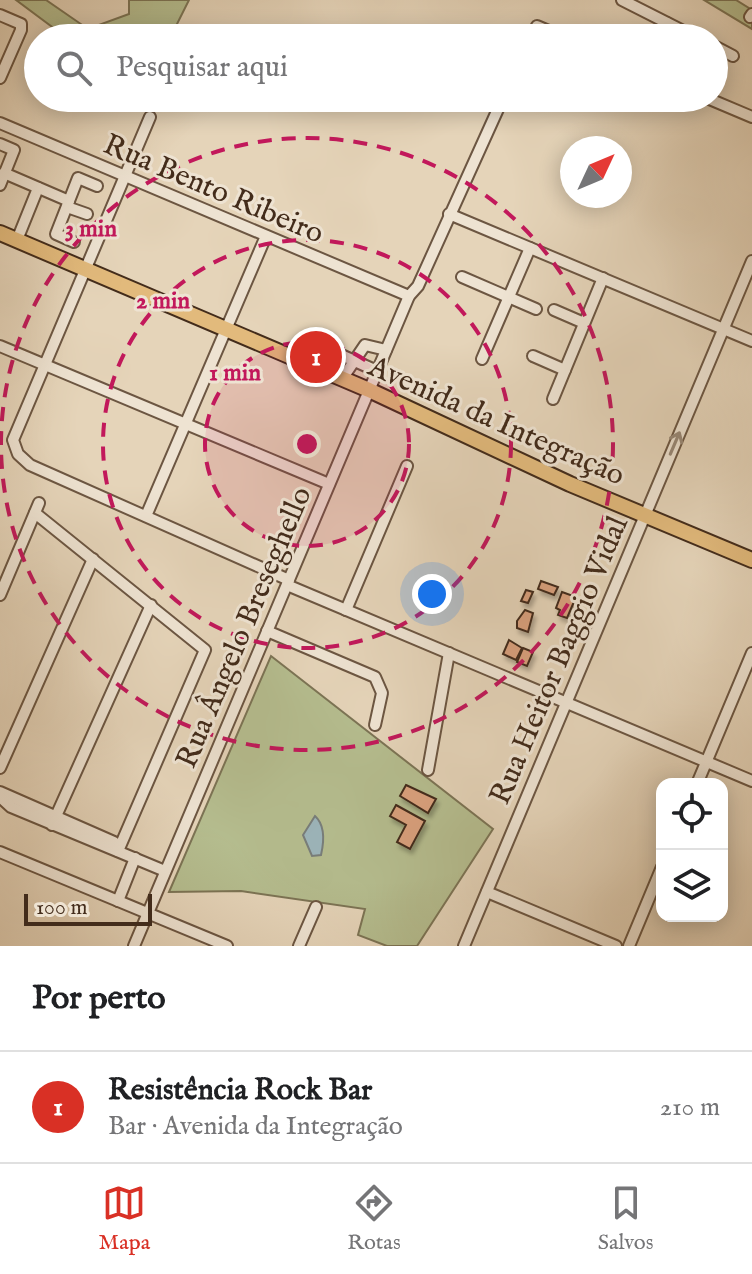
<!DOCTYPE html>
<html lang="pt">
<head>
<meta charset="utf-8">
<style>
	body { margin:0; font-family:"IM FELL English",serif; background:#f6f6f6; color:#202124 }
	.controls { position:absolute; right:24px; bottom:24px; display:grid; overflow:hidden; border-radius:16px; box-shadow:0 4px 20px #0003 }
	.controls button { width:72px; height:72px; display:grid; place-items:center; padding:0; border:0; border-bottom:2px solid #e0e0e0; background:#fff; color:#202124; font:40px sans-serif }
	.compass { position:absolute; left:560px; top:136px; width:72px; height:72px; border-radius:50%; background:#fff; box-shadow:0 4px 20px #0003; rotate:46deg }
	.scale { position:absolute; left:24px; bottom:20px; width:128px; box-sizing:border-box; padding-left:8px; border:4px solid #432c1b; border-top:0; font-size:22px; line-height:28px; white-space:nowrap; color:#432c1b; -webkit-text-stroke:6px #eee3d2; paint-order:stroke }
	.you { position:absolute; left:432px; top:594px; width:28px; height:28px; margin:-20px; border:6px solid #fff; border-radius:50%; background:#1a73e8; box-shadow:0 0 0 12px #1a73e833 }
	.badge { display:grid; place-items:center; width:52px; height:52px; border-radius:50%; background:#d93025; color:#fff; font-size:26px; font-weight:700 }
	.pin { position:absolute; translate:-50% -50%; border:4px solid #fff; box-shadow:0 2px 8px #0006 }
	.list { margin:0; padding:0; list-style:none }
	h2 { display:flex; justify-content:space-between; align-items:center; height:104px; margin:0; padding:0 32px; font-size:34px }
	h2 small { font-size:26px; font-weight:400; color:#757577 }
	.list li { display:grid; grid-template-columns:52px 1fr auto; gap:24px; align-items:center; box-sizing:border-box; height:112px; padding:0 32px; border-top:2px solid #e0e0e0 }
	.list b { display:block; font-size:30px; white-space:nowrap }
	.list p { margin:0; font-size:26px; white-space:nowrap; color:#757577 }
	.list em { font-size:26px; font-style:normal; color:#757577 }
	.icon { flex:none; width:44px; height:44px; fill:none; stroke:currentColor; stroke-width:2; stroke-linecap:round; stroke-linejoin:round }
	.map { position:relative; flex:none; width:752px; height:946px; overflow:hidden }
	.search { position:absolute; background:#fff; box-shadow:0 4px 20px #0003; left:24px; right:24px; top:24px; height:88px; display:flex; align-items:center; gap:20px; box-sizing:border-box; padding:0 28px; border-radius:44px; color:#757577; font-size:30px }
	.sheet { height:216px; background:#fff }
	nav { display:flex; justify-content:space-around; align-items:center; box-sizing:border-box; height:112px; border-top:2px solid #e0e0e0; background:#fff; font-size:22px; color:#757577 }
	nav a { display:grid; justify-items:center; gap:4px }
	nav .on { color:#d93025 }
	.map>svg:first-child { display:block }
</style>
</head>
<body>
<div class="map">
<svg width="752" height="946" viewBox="0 0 752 946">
	<defs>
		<filter id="shadow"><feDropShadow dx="2.5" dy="4.5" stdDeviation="2" flood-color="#0004"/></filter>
	</defs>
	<rect width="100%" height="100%" fill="#e5d4b9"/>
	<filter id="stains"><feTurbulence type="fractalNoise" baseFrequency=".0025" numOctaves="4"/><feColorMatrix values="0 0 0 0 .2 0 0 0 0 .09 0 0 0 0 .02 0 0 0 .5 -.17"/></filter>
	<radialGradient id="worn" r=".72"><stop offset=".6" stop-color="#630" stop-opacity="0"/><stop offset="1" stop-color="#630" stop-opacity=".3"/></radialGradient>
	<g fill="#b5bd8f" stroke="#7c7455" stroke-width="2">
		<polygon points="16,0 46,0 88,29 129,14 129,0 189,0 170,38 67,38"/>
		<polygon points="704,0 736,0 752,10 752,29"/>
		<polygon points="271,656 493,829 417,946 387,946 358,935 365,909 241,891 169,892"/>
	</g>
	<path fill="#9cb5bb" stroke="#787e7b" stroke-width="2" d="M 315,816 C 325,825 324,842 321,855 L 312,856 L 303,835 Z"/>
	<g fill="#daa17e" stroke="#432c1b" stroke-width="2" filter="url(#shadow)">
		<polygon points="541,581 558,587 554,595 538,589"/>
		<polygon points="526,590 533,592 528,603 521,601"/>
		<polygon points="562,592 576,597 567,618 558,615 560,610 556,608"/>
		<polygon points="525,610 533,613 528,632 517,628 517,621"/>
		<polygon points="509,640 522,648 516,660 503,654"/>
		<polygon points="523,648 533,652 527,666 517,662"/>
		<polygon points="406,785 436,799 428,813 400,796"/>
		<polygon points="396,805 425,821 410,849 397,842 406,825 390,816"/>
	</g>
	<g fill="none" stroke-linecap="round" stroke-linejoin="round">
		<g stroke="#6c5642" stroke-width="14">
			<g id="minor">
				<polyline points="622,0 697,38"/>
				<polyline points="0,15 21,24 21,30 0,78"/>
				<polyline points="750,17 752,14"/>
				<polyline points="531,38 537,26 565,38"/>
				<polyline points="660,38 667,23"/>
				<polyline points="714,46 733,56"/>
				<polyline points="707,98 752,117"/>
				<polyline points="150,117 13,440 18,454 30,465 289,580"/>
				<polyline points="0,123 409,296"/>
				<polyline points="0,144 14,150 0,185"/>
				<polyline points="4,173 69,201"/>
				<polyline points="67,207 87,214"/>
				<polyline points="449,214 752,341"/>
				<polyline points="17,240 38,188"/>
				<polyline points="74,242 56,234 78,178 97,186"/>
				<polyline points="462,277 536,309"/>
				<polyline points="554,310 584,323"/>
				<polyline points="0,346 329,484"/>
				<polyline points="533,356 565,370"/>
				<polyline points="482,359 530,248"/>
				<polyline points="326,372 339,354 377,371"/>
				<polyline points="342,379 365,345 386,350"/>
				<polyline points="553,399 603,278"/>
				<polyline points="35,513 205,650 118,851"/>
				<polyline points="146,516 266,236"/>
				<polyline points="287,585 752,781"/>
				<polyline points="0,595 39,503"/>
				<polyline points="346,610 407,466"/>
				<polyline points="267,631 375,677 382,693 375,725"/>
				<polyline points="0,768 93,559"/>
				<polyline points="428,770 449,653"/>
				<polyline points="697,784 752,653"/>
				<polyline points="0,792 114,842 118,851"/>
				<polyline points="0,797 11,807 165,871"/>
				<polyline points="52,825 151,605"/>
				<polyline points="0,852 227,946"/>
				<polyline points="487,892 616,946"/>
				<polyline points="118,901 135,858"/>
				<polyline points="134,946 409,296 418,286 503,98"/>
				<polyline points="299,946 316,907"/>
				<polyline points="464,946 752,261"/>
				<polyline points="629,946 662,867"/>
			</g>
		</g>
		<g stroke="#432c1b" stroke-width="18">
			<polyline id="major" points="0,233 369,390 570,484 752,560"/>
		</g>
		<use href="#minor" stroke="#eee3d2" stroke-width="10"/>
		<use href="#major" stroke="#e2ba7c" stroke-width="14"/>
	</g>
	<defs><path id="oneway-shaft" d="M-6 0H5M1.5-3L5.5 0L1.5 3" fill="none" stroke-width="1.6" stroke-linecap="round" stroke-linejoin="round" transform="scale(2)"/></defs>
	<use stroke="#988876" href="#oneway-shaft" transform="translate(675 443) rotate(-67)"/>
	<circle cx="307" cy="444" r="102" fill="#c2185b" fill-opacity=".12"/>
	<g fill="none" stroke="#c2185b" stroke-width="4" stroke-dasharray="14 10">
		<circle cx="307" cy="444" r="102"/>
		<circle cx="307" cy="444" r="204"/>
		<circle cx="307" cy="444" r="306"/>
	</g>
	<g text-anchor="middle" stroke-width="6" stroke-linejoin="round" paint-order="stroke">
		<g font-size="30" fill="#432c1b" stroke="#eee3d2">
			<text transform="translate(214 188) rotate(23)" y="10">Rua Bento Ribeiro</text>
			<text transform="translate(497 420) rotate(24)" y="10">Avenida da Integração</text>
			<text transform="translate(243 627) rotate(-67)" y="10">Rua Ângelo Breseghello</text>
			<text transform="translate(558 660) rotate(-67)" y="10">Rua Heitor Baggio Vidal</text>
		</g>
	</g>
	<circle cx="307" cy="444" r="12" fill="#c2185b" stroke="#eee3d2" stroke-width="4"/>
	<g font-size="24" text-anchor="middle" font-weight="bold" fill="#c2185b" stroke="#eee3d2" stroke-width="6" stroke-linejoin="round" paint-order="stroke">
		<text x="91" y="236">3 min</text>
		<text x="163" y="308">2 min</text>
		<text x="235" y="380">1 min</text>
	</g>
	<rect width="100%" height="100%" filter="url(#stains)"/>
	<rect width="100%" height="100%" fill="url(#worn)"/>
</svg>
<div class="controls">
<button><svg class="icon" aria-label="locate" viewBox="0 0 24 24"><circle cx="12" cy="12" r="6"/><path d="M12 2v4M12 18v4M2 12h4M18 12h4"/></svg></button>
<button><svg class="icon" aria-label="layers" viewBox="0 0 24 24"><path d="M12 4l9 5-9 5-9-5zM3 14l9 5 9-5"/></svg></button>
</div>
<svg class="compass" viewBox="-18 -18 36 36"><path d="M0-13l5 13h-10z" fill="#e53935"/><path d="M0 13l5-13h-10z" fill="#757577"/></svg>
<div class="scale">100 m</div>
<div class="you"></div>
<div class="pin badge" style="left:316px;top:357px">1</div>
<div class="search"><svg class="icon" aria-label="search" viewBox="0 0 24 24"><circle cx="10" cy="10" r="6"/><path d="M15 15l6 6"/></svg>Pesquisar aqui</div>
</div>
<section class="sheet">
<h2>Por perto<small></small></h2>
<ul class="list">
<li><span class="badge">1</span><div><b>Resistência Rock Bar</b><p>Bar · Avenida da Integração</p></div><em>210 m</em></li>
</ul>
</section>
<nav>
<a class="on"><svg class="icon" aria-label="map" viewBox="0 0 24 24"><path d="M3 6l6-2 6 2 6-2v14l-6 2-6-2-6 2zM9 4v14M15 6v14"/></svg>Mapa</a>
<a><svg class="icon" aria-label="directions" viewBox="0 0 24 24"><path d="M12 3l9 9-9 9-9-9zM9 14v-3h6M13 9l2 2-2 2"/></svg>Rotas</a>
<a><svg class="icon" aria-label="saved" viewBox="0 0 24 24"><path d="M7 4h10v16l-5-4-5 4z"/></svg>Salvos</a>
</nav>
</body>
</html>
